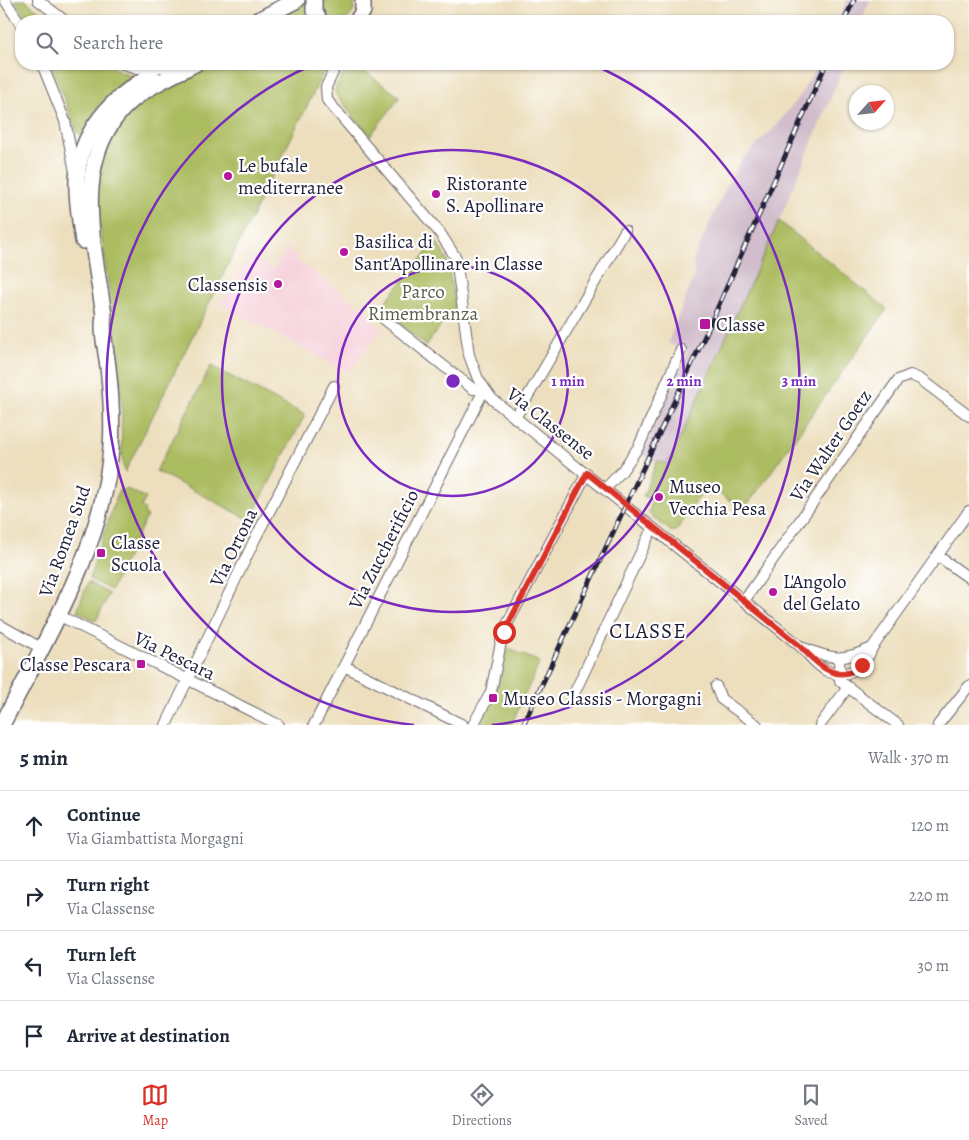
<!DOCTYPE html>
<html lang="en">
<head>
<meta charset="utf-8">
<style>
	body { margin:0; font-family:Alegreya,serif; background:#f6f6f7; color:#1f2937 }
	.compass { position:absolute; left:849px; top:85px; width:45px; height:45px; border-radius:50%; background:#fff; box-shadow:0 1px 4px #0004; rotate:63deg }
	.stop { position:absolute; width:15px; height:15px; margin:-11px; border:4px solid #d93025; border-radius:50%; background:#fff }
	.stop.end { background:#d93025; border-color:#fff; box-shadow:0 1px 5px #0008 }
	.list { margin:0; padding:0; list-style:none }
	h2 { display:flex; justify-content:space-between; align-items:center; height:65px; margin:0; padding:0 20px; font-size:21px }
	h2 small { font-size:16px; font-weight:400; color:#747a83 }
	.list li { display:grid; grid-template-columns:32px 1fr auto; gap:15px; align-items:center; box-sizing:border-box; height:70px; padding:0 20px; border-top:1px solid #e0e1e3 }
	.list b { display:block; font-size:19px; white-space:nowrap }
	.list p { margin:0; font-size:16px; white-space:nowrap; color:#747a83 }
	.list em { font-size:16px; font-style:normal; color:#747a83 }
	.icon { flex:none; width:28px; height:28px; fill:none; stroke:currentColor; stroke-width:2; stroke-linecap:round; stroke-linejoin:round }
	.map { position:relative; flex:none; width:969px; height:725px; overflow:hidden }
	.search { position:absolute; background:#fff; box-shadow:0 1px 4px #0004; left:15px; right:15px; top:15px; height:55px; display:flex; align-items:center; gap:12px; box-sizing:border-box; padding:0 18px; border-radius:20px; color:#747a83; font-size:19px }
	.sheet { height:345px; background:#fff }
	nav { display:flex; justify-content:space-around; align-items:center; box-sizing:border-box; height:70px; border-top:1px solid #e0e1e3; background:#fff; font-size:14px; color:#747a83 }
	nav a { display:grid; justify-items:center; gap:2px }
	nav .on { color:#d93025 }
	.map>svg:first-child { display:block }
</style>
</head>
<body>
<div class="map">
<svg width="969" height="725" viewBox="0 0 969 725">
	<rect width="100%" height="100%" fill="#fff"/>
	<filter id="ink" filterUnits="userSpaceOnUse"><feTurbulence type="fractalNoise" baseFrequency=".02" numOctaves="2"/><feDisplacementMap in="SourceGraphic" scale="10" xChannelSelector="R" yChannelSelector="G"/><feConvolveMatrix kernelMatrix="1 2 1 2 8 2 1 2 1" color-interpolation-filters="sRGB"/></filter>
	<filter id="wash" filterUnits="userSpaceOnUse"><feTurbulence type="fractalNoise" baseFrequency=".0096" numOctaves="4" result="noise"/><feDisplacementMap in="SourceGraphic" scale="20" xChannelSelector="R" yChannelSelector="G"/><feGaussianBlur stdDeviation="1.12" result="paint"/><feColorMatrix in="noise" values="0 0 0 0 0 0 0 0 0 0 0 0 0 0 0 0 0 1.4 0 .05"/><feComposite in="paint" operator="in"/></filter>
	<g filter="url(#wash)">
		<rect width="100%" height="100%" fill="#eddfbe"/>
		<polygon fill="#f6cfd9" points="287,248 298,256 295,260 328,282 373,318 371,320 382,329 348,373 221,304 251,255 273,270"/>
		<g fill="#d1bdcb">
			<polygon points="847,0 870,0 861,21 838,21"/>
			<polygon points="819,64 845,64 779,221 668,465 657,461 642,454 688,351 668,343 694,277 693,260 726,187 742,159 775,127 798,98"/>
		</g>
		<g fill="#acbc60" stroke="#676f4e">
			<polygon points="15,0 25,0 52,21 28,21"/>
			<polygon points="307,0 313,21 267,21"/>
			<path d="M 322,0 L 354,0 C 358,19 337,28 324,14 Z"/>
			<path d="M 51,64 L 109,64 L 119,71 L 134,76 C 106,96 97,103 82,135 L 77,132 Z"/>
			<path d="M 209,64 L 328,64 L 125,472 C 119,460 123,409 121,392 C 116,330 106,269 97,208 C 95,123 138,96 209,64 Z"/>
			<polygon points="350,64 354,64 400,97 370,136 336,95 335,89"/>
			<polygon points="779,221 887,309 744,510 707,485 677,530 672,532 649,514 652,499 643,496 657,461 668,464"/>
			<polygon points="436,241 447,260 455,306 426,346 381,307"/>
			<polygon points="211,366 305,415 250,520 156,471"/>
			<polygon points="127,489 146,498 141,507 145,510 144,514 147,516 111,590 89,579 118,491"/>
			<polygon points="88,582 109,594 96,621 77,611"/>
			<polygon points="507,648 540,662 511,725 480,725 494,693"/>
		</g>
	</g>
	<g filter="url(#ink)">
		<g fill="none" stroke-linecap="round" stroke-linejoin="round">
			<g stroke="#696469" stroke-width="12">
				<g id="street">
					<polyline points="5,0 21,25"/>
					<polyline points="38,0 65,21"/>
					<polyline points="42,64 65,121 75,172"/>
					<polyline points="123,64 137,68 167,67"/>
					<path d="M 337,64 L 326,87 L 327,100 L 440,233 L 456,258 L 469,355 L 478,379 L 492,399 L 800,646 C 808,654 815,664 825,670 C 845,681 866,667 872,648 L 969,511"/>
					<polyline points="379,315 473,389 484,390"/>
					<polyline points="515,418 625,231"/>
					<polyline points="605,489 622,471 639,446 681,350"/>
					<polyline points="938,556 969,578"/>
					<polyline points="744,601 898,380 910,375 920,379 969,416"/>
					<polyline points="58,615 279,725"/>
					<polyline points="0,625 41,648"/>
					<path d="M 804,648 C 832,660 844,661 872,648"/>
					<polyline points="839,659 840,681 898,725"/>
					<polyline points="344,666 463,725"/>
					<polyline points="716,686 721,699 757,725"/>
					<polyline points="571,700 649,535"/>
					<polyline points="166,725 254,541 334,386"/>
					<polyline points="314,725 484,390"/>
					<polyline points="473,725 491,692 503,632 587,473"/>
					<polyline points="820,725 848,687"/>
					<polyline points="938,725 969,686"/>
				</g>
			</g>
			<g stroke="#696469" stroke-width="18">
				<g id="secondary">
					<polyline points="314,0 314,11 320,21"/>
					<polyline points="256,21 297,0"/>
					<polyline points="357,21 363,11 363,0"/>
					<path d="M 83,241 C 80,221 76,200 77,179 C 80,131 112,97 152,75"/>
					<path d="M 2,725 C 45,640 105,544 111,447 C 113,420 111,394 108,367 C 106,349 101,333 104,315 C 94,245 69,157 130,102 C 149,86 173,75 195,64"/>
				</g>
			</g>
			<use href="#street" stroke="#fff" stroke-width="10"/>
			<use href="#secondary" stroke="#fff" stroke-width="15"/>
			<g stroke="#22223b" stroke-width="5">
				<g id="rail">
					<polyline points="844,21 854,0"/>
					<polyline points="523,725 709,327 826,64"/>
				</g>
			</g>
			<use href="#rail" stroke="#fff" stroke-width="3" stroke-dasharray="9" stroke-linecap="butt"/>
		</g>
	</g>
	<g fill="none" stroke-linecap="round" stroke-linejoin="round" filter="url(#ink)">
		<path stroke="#d93025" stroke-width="6" d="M 504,632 L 587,473 L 800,646 C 817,664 837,686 862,665"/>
	</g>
	<g fill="none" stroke="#7b2cbf" stroke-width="2.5">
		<circle cx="453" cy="381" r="115"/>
		<circle cx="453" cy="381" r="231"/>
		<path d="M414 725A346 346 0 0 1 312 65M594 65A346 346 0 0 1 492 725"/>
	</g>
	<g fill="#b5179e" stroke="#fff" stroke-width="2">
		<circle cx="228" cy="176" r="5"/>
		<circle cx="436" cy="194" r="5"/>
		<circle cx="344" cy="252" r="5"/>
		<circle cx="278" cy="284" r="5"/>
		<rect x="699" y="318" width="12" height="12" rx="2.5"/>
		<circle cx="659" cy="497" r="5"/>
		<rect x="96" y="548" width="10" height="10" rx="2.5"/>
		<circle cx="773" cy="592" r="5"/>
		<rect x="136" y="659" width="10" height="10" rx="2.5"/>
		<rect x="488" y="693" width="10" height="10" rx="2.5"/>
	</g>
	<g text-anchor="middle" stroke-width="4.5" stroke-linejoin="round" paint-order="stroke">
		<g font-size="19" fill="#22223b" stroke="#fff" text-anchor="start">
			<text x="238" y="172">Le bufale<tspan x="238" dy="22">mediterranee</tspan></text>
			<text x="446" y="190">Ristorante<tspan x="446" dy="22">S. Apollinare</tspan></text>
			<text x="354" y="248">Basilica di<tspan x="354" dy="22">Sant'Apollinare in Classe</tspan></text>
			<text x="268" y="291" text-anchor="end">Classensis</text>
			<text x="716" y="331">Classe</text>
			<text x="669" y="493">Museo<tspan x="669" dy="22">Vecchia Pesa</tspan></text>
			<text x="111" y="549">Classe<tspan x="111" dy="22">Scuola</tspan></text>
			<text x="783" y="588">L'Angolo<tspan x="783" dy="22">del Gelato</tspan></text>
			<text x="131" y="671" text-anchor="end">Classe Pescara</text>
			<text x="503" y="705">Museo Classis - Morgagni</text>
		</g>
		<g font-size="19" fill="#59604a" stroke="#fff">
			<text x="423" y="298">Parco<tspan x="423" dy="22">Rimembranza</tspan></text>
		</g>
		<g font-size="19" fill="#22223b" stroke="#fff">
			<text transform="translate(551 423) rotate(38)" y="7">Via Classense</text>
			<text transform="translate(830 445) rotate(-56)" y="7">Via Walter Goetz</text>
			<text transform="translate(64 541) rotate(-70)" y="7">Via Romea Sud</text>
			<text transform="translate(233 547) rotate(-64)" y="7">Via Ortona</text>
			<text transform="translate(383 549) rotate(-63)" y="7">Via Zuccherificio</text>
			<text transform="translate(175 655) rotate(26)" y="7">Via Pescara</text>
		</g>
		<g font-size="21" letter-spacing="1" fill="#22223b" stroke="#fff">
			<text x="648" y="638">CLASSE</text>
		</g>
	</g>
	<circle cx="453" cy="381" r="8" fill="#7b2cbf" stroke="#fff" stroke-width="2.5"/>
	<g font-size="15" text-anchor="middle" font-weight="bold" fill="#7b2cbf" stroke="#fff" stroke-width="4.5" stroke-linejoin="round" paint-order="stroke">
		<text x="568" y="386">1 min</text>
		<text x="684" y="386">2 min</text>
		<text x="799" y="386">3 min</text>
	</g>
</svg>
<svg class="compass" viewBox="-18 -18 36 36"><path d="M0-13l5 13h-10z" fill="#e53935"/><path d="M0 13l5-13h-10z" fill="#747a83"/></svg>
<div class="stop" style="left:504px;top:632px"></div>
<div class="stop end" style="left:862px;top:665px"></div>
<div class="search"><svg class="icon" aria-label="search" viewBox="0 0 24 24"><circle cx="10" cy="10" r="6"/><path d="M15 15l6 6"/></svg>Search here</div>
</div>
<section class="sheet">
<h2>5 min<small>Walk · 370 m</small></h2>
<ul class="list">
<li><svg class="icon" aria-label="ahead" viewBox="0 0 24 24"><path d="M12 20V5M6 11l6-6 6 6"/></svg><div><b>Continue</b><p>Via Giambattista Morgagni</p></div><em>120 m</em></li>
<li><svg class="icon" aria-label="right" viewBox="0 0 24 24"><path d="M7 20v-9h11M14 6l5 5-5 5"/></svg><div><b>Turn right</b><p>Via Classense</p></div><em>220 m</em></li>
<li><svg class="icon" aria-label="left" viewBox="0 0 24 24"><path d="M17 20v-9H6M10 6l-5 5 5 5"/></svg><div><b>Turn left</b><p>Via Classense</p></div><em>30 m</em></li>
<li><svg class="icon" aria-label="arrive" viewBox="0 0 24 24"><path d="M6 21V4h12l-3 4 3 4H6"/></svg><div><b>Arrive at destination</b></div></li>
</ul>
</section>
<nav>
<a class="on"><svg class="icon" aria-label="map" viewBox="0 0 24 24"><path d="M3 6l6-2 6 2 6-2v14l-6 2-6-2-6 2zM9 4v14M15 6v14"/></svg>Map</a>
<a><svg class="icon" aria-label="directions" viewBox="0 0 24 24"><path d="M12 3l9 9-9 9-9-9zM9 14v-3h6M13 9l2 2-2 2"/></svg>Directions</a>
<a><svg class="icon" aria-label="saved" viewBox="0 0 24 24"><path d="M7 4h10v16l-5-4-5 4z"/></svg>Saved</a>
</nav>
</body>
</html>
